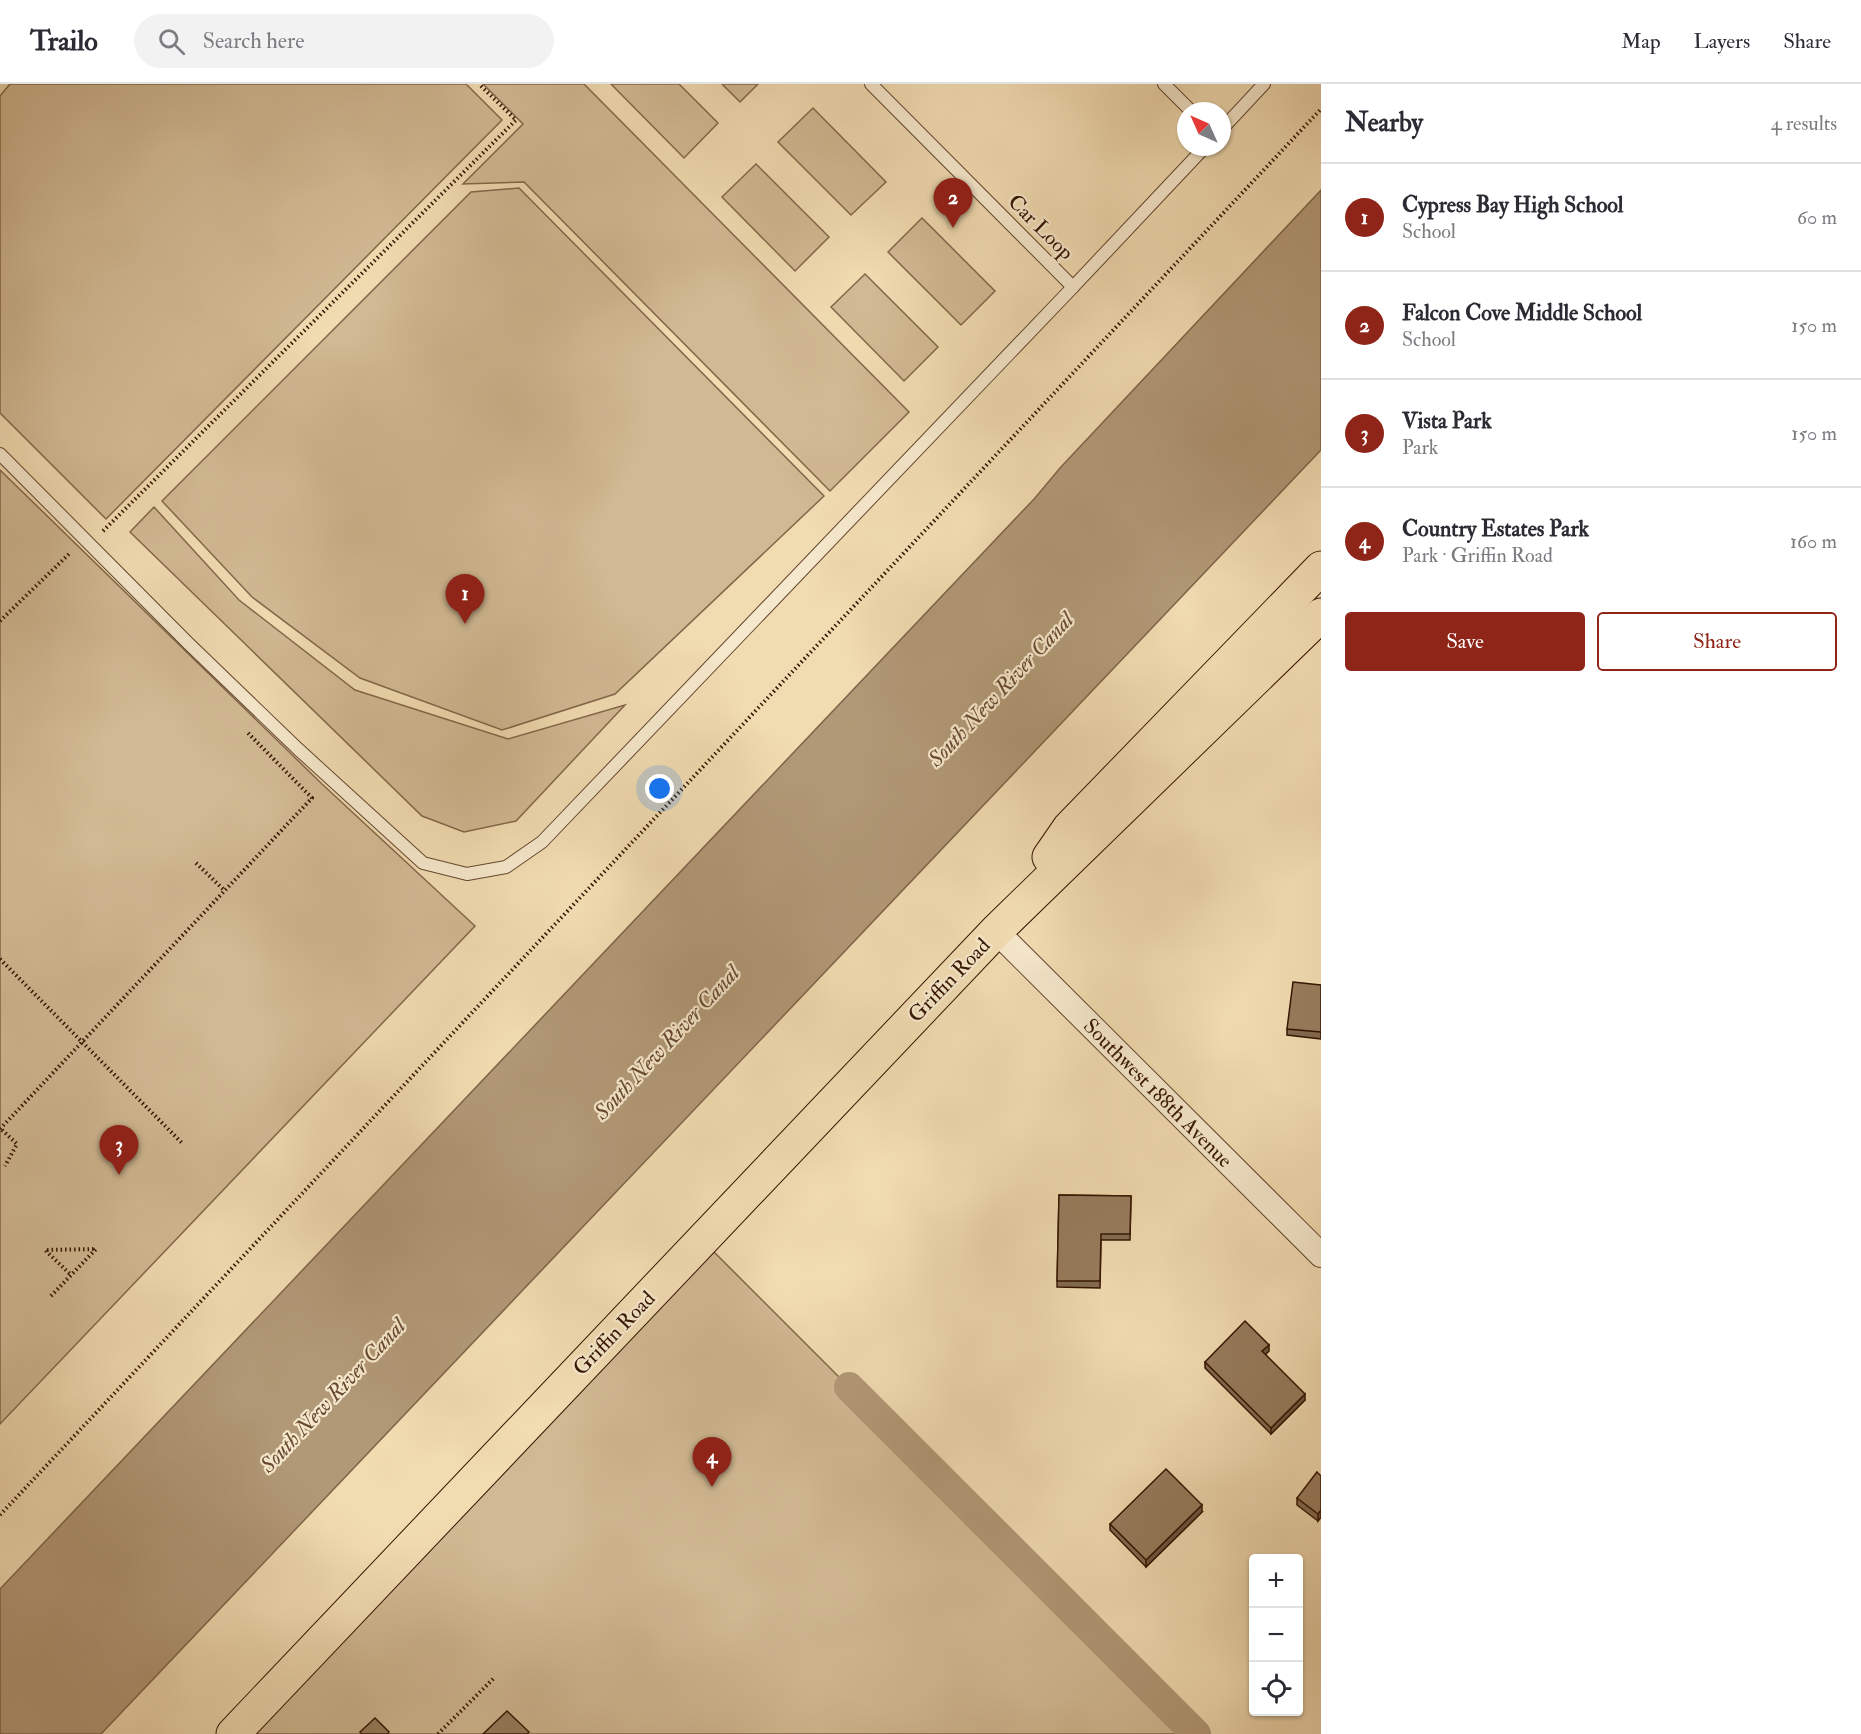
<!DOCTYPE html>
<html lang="en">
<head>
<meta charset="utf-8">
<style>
	body { margin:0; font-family:"IM FELL Double Pica",serif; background:#f2f2f3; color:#2b2b33 }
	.controls { position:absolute; right:18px; bottom:18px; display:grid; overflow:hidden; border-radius:6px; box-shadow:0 2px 4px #0004 }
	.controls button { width:54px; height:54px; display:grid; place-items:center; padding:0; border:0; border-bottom:2px solid #e1e1e2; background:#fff; color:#2b2b33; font:30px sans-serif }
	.compass { position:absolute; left:1177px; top:18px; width:54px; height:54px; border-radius:50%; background:#fff; box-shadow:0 2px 4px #0004; rotate:315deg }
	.you { position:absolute; left:660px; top:705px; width:21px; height:21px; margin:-15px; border:4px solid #fff; border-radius:50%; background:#1a73e8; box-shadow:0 0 0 9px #1a73e833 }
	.badge { display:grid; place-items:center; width:39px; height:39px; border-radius:50%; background:#8f2418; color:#fff; font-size:20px; font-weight:700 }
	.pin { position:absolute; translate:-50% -50px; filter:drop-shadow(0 2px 3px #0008) }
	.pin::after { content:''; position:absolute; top:32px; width:21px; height:18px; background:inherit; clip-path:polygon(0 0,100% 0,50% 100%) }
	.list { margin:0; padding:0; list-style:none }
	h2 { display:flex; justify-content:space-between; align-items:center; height:78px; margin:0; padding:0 24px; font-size:26px }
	h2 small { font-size:20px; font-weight:400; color:#7c7c81 }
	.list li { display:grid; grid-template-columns:39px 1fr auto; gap:18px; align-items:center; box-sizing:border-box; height:108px; padding:0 24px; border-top:2px solid #e1e1e2 }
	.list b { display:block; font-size:22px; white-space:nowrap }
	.list p { margin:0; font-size:20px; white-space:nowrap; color:#7c7c81 }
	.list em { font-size:20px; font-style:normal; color:#7c7c81 }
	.actions { display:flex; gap:12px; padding:18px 24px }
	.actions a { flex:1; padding:14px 0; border:2px solid #8f2418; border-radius:6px; text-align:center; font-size:21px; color:#8f2418 }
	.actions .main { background:#8f2418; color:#fff }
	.icon { flex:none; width:33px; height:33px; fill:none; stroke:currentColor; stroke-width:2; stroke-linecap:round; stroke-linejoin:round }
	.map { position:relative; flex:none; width:1321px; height:1650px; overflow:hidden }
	header { display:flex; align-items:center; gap:36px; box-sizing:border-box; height:84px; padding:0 30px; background:#fff; border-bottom:2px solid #e1e1e2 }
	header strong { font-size:28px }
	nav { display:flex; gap:33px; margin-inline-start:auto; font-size:21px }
	.search { width:420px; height:54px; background:#f2f2f3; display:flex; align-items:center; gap:15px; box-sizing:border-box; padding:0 21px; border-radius:33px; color:#7c7c81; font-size:22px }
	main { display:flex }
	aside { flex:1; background:#fff }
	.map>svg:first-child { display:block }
</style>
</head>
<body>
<header>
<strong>Trailo</strong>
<div class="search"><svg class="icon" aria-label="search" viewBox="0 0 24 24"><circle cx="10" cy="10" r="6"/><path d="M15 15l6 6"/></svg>Search here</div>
<nav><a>Map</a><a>Layers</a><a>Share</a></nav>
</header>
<main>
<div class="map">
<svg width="1321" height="1650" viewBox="0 0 1321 1650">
	<rect width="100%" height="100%" fill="#f1dbb1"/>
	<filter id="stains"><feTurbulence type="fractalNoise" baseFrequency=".00333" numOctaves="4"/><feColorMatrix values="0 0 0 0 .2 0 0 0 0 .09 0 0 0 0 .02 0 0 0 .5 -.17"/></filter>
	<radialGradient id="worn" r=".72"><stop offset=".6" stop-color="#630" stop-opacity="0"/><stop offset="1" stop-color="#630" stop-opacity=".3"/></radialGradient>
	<g fill="#d1b993" stroke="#83674a" stroke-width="1.5">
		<polygon points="10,0 466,0 502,36 106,435 0,329 0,12"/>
		<polygon points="483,0 584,0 909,328 830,407 524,98 463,100 523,40"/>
		<polygon points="611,0 679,0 718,39 684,74"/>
		<polygon points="722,0 758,0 740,18"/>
		<polygon points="813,24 886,98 851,131 778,58"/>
		<polygon points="756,80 829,153 795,187 722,113"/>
		<polygon points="519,104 824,412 615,610 502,646 360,594 252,513 162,417 471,108"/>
		<polygon points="922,134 995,207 961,241 888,168"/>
		<polygon points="865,190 938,263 904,297 831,223"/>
		<polygon points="0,386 322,700 475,842 0,1340"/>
		<polygon points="154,423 239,516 355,606 508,655 625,621 516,737 464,748 422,732 130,448"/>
		<polygon points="702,1156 1196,1650 251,1650"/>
	</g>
	<polygon fill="#b19876" stroke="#7f6448" stroke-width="1.5" points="1321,106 1321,366 101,1650 0,1650 0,1505 1035,414 1060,384"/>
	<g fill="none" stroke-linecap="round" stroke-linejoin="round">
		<polyline stroke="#b19876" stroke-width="30" points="849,1303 1196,1650"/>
		<g stroke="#64462e" stroke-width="14">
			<g id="lane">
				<polyline points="871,0 1073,203 1205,63"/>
				<polyline points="1164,0 1191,27"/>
				<polyline points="1222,45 1264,0"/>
				<polyline points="0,370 189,560 298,665 423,779 467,790 506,783 542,758 1073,203"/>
			</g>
		</g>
		<g stroke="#64462e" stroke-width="26">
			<polyline id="street" points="996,847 1321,1171"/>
		</g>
		<g stroke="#351502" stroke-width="35">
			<g id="primary">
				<polyline points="1049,773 1069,744 1321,484"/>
				<polyline points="233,1650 996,847 1321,531"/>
			</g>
		</g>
		<g stroke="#351502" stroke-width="4" stroke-dasharray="1.5 3" stroke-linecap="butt">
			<polyline points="103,447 516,36 479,0"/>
			<polyline points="0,537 70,469"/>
			<polyline points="196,779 225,807"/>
			<polyline points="0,875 182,1059"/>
			<polyline points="0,1045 312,714 248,649"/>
			<polyline points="2,1046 17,1060 5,1082"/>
			<polyline points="51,1212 96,1165 45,1166 71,1191"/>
			<polyline points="0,1431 1321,25"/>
			<polyline points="438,1650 494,1594"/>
		</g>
		<use href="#lane" stroke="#f6e8cc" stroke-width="12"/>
		<use href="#street" stroke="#f6e8cc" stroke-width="24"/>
		<use href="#primary" stroke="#f1dbb1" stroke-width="33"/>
	</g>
	<g fill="#826b50" stroke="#351502" stroke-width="1.5">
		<polygon points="1321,901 1321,955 1287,951 1287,945"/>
		<polygon points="1059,1111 1131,1112 1130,1156 1101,1156 1100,1204 1057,1203"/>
		<polygon points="1269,1267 1265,1270 1305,1316 1271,1350 1205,1284 1205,1278"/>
		<polygon points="1321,1392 1321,1433 1318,1437 1297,1421 1297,1414"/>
		<polygon points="1202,1428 1146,1483 1110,1446 1110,1440"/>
	</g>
	<g fill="#6a5741" stroke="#351502" stroke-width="1.5">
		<polygon points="1269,1261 1269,1267 1262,1274 1262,1267"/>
		<polygon points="1305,1310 1305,1316 1271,1350 1271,1344"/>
		<polygon points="1202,1421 1202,1428 1146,1483 1146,1476"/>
		<polygon points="1321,1426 1321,1433 1318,1437 1318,1430"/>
	</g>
	<g fill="#977c5d" stroke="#351502" stroke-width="1.5">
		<polygon points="1293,898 1321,901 1321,948 1287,945"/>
		<polygon points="1059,1111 1131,1112 1130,1150 1101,1150 1100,1197 1057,1197"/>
		<polygon points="1245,1237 1269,1261 1262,1267 1305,1310 1271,1344 1205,1278"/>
		<polygon points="1166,1385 1202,1421 1146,1476 1110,1440"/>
		<polygon points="1317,1388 1321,1392 1321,1426 1318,1430 1297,1414"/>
		<polygon points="507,1627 529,1648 527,1650 483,1650"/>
		<polygon points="375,1634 389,1648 388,1650 362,1650 360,1648"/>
	</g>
	<g text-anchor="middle" stroke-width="4.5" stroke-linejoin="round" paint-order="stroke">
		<g font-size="21" fill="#351502" stroke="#f6e8cc">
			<text transform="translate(1041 143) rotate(45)" y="7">Car Loop</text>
			<text transform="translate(949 896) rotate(-46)" y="7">Griffin Road</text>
			<text transform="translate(1158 1009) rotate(45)" y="7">Southwest 188th Avenue</text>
			<text transform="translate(614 1249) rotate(-46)" y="7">Griffin Road</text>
		</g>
		<g font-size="22" font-style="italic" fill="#674930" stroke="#f6e8cc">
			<text transform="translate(1000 605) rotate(-47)" y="8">South New River Canal</text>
			<text transform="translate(666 958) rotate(-47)" y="8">South New River Canal</text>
			<text transform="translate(332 1311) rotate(-47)" y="8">South New River Canal</text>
		</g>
	</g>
	<rect width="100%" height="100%" filter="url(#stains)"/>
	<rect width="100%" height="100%" fill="url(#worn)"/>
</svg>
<div class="controls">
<button>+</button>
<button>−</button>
<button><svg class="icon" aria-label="locate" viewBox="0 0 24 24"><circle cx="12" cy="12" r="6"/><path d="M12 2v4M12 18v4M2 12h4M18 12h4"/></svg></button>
</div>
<svg class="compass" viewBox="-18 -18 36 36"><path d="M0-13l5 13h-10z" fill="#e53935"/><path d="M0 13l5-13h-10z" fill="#7c7c81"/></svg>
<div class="you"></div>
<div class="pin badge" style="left:465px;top:540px">1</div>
<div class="pin badge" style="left:953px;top:144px">2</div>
<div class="pin badge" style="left:119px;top:1091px">3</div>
<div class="pin badge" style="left:712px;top:1403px">4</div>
</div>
<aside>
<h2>Nearby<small>4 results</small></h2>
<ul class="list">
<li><span class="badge">1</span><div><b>Cypress Bay High School</b><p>School</p></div><em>60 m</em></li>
<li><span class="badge">2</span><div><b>Falcon Cove Middle School</b><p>School</p></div><em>150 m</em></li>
<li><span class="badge">3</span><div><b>Vista Park</b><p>Park</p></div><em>150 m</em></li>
<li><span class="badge">4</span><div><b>Country Estates Park</b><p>Park · Griffin Road</p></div><em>160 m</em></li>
</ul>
<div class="actions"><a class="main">Save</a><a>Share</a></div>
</aside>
</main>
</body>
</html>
